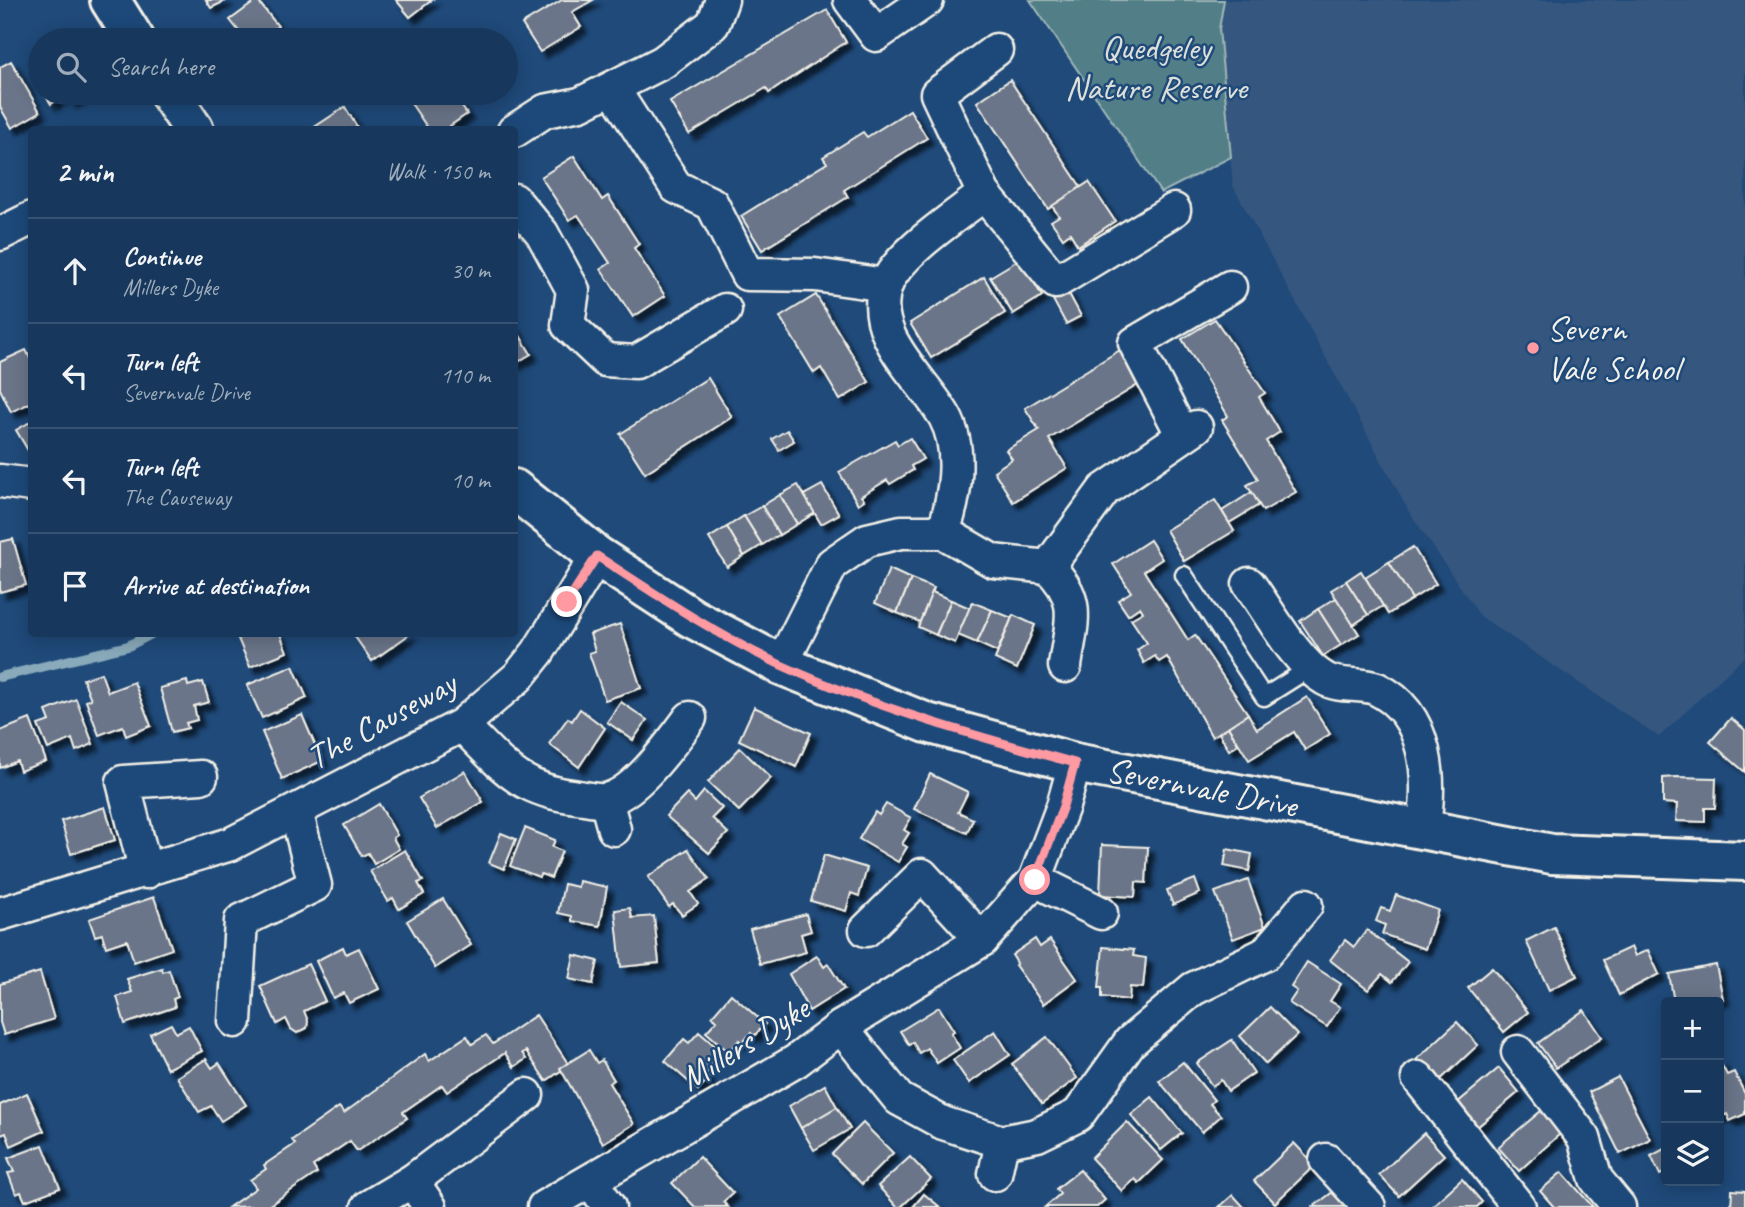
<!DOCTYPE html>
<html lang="en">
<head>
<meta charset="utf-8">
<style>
	body { margin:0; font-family:Caveat,sans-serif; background:#203f62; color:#f1f3f6 }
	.controls { position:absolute; right:21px; bottom:21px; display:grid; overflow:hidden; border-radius:7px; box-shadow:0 4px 18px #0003 }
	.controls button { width:63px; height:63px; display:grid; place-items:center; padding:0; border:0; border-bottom:2px solid #365272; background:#17385c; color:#f1f3f6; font:35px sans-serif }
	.stop { position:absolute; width:21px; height:21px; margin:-16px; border:5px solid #ff9aa2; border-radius:50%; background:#fff }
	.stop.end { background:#ff9aa2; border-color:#fff; box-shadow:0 2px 7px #0008 }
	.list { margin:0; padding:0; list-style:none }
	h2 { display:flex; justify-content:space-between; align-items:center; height:91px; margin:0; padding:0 28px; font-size:30px }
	h2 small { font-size:23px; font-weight:400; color:#9eacbb }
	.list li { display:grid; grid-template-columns:46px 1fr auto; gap:21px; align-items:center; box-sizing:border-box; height:105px; padding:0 28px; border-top:2px solid #365272 }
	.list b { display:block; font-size:26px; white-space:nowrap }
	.list p { margin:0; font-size:23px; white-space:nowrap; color:#9eacbb }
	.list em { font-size:23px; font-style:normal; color:#9eacbb }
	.icon { flex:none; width:38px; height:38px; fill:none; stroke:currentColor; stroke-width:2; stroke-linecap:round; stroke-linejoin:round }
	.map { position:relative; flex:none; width:1745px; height:1207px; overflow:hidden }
	.search { position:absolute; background:#17385c; box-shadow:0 4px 18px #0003; left:28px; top:28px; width:490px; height:77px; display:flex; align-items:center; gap:18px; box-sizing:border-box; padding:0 24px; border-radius:38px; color:#9eacbb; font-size:26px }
	.panel { position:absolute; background:#17385c; box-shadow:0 4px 18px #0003; left:28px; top:126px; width:490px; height:511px; border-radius:7px }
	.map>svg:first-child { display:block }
</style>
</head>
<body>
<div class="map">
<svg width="1745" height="1207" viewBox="0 0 1745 1207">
	<defs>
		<filter id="shadow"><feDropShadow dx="6" dy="6" stdDeviation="2" flood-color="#0009"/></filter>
	</defs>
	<rect width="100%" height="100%" fill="#1f4a7a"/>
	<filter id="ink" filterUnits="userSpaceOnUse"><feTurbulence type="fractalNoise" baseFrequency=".0143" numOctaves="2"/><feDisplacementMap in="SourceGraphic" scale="14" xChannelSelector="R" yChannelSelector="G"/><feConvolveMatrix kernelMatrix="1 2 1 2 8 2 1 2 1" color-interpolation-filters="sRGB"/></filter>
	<g filter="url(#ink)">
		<polygon fill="#36577e" points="1224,0 1745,0 1745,656 1659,737 1480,616 1408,510 1233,186 1219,29"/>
		<polygon fill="#517e87" stroke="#a2b8b8" stroke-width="2" points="1030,0 1224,0 1219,29 1231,157 1161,193"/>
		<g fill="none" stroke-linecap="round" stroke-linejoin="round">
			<polyline stroke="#89aaba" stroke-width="10" points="0,677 128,646 151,634"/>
		</g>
		<g fill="#6a7589" stroke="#f4f1e8" stroke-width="2" filter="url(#shadow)">
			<polygon points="206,0 227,0 211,8"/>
			<polygon points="257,0 278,26 260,40 246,40 230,20"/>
			<polygon points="396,0 432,0 410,17"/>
			<polygon points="562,0 593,0 572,12 581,27 540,52 522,24"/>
			<polygon points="827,10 846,42 769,93 766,88 689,134 670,102"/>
			<polygon points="11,61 40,112 12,128 0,107 0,67"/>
			<polygon points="40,63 40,86 30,69"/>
			<polygon points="1010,80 1081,187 1048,209 977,102"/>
			<polygon points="44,93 87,93 71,102 66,94 51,104"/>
			<polygon points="404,93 452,93 467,114 444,130 429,130"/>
			<polygon points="345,107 359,130 310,130"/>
			<polygon points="910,110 927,138 844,190 848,197 762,250 741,216 827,163 823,157 863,132 867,137"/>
			<polygon points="574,156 602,200 608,196 639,244 634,248 665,296 633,317 601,269 610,263 578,215 569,220 541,177"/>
			<polygon points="1089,182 1115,221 1078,246 1070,233 1063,238 1051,221 1059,216 1052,206"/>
			<polygon points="1020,259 1042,296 1013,314 990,277"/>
			<polygon points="984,277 1005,313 931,358 910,323"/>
			<polygon points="1067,290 1081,316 1066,324 1052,298"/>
			<polygon points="816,295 869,382 840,400 821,368 814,373 780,317"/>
			<polygon points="1215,319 1265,393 1259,397 1280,432 1266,441 1296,492 1263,511 1247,485 1258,479 1222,420 1228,416 1182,339"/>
			<polygon points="514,326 531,354 514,364"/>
			<polygon points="26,350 32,362 32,402 11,412 0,389 0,362"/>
			<polygon points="1120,350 1141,383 1049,439 1067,468 1013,502 994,471 1012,459 1006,450 1039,430 1025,408"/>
			<polygon points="708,378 732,417 645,473 620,434"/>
			<polygon points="32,421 32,457 16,430"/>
			<polygon points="787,430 794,441 779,450 772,439"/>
			<polygon points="910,438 923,459 911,466 913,470 890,484 887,480 861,496 864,500 858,504 839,472 895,440 898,445"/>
			<polygon points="798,485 815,513 797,524 780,495"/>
			<polygon points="822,485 839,514 821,524 804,495"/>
			<polygon points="1252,492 1259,505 1229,523 1222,511"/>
			<polygon points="780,495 797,524 779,535 762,506"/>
			<polygon points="1215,500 1234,531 1184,561 1166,530"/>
			<polygon points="762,506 779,535 762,545 744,516"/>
			<polygon points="744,516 762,545 744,556 727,527"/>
			<polygon points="727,527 744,556 727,567 709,538"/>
			<polygon points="13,539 26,585 0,592 0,542"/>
			<polygon points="1150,540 1162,559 1144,571 1188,640 1195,635 1248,714 1212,737 1167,657 1159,662 1155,656 1144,663 1137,650 1147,643 1131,619 1143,612 1140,607 1128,615 1118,600 1131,592 1113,564"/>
			<polygon points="1413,547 1436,584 1412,599 1389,562"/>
			<polygon points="1389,562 1412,599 1388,614 1365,577"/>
			<polygon points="889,569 911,579 897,613 875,603"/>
			<polygon points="1361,571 1383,606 1368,615 1346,581"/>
			<polygon points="911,579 934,588 920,622 897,613"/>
			<polygon points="1346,581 1368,615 1353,625 1331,590"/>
			<polygon points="932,592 951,600 936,635 918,627"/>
			<polygon points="1336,598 1359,634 1341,645 1318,609"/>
			<polygon points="951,600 970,608 955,643 936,635"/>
			<polygon points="972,602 992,610 977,643 958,635"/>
			<polygon points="1318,609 1341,645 1323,656 1300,621"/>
			<polygon points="992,610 1012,618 997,652 977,643"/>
			<polygon points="1013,615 1035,625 1017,669 995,659"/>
			<polygon points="620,624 641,688 605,700 589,653 595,651 590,634"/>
			<polygon points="236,634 280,634 287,652 250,667"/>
			<polygon points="353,634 410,634 372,661"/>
			<polygon points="293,666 307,698 262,718 247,685"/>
			<polygon points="101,673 108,692 134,682 151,726 126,736 123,726 99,735 86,701 91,699 83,679"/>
			<polygon points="187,681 188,686 203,682 209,702 194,706 197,720 186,723 188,728 172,732 160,688"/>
			<polygon points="1307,697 1330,734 1305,750 1294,732 1249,760 1228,727 1248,714 1257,729"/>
			<polygon points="76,699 93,744 76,751 72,739 48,749 38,725 50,721 46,711"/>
			<polygon points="621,702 647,720 633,740 607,722"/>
			<polygon points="754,707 811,733 796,767 739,740"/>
			<polygon points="580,709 605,728 579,767 549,744 568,718 572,721"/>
			<polygon points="302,715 322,761 282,779 262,732"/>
			<polygon points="1731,718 1745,730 1745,772 1710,742"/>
			<polygon points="30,719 46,761 20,771 17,761 0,768 0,731"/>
			<polygon points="1228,727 1238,744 1229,750 1219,733"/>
			<polygon points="740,748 771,778 739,811 708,782"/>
			<polygon points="465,771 483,802 437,828 419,798"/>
			<polygon points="930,774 968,792 958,812 973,819 967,833 914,809"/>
			<polygon points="1676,777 1716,778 1715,808 1705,808 1705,822 1676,821 1677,804 1663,803 1663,778"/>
			<polygon points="704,791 722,808 712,818 728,833 709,853 666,816 687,794 695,802"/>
			<polygon points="379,804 397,835 393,838 399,849 374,864 368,853 362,856 344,825"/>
			<polygon points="886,804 911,818 904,830 909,833 902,844 907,847 898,862 859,839 875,812 879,815"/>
			<polygon points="105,807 115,840 71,854 61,821"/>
			<polygon points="525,828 555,840 552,847 562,851 551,878 541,874 539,877 510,866"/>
			<polygon points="501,833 516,839 504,869 489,863"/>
			<polygon points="1102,845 1148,847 1146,883 1136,882 1135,897 1100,895"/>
			<polygon points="688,849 709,879 690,892 698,904 682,915 673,904 669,907 648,877"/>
			<polygon points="1227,849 1252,854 1249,871 1224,866"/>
			<polygon points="405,850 423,881 418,883 424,894 399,909 393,898 388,901 370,871"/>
			<polygon points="824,855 867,868 859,896 851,893 846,911 811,901"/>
			<polygon points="1195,879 1200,893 1173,905 1167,890"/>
			<polygon points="1248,880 1265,927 1233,939 1215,892"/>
			<polygon points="579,881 607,887 600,926 572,921 572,916 558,913 564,884 578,887"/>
			<polygon points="1396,895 1438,910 1425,949 1382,934 1385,925 1376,921 1381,908 1390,911"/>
			<polygon points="154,897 172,949 134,962 127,940 106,947 102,934 95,936 89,919"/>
			<polygon points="443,899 471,945 435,968 407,921"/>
			<polygon points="630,908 632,918 654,916 659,963 621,967 615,910"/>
			<polygon points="806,914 811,931 801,934 806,952 760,964 750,929"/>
			<polygon points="1554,927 1577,976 1549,990 1526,941"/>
			<polygon points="1367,930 1408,962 1392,982 1382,974 1368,990 1330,960 1345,940 1354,947"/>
			<polygon points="1035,939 1040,947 1050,940 1077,979 1043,1004 1015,965 1017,963 1012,955"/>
			<polygon points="343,947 346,954 359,948 379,989 349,1003 344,993 333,998 316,961"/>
			<polygon points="1103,947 1134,950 1133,956 1146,958 1143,988 1130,987 1129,1000 1102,997 1102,988 1099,988"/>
			<polygon points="1631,947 1635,956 1648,950 1659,974 1619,995 1603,960"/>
			<polygon points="574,955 598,961 593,984 569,979"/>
			<polygon points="817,956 824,967 828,964 844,989 809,1011 789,974"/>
			<polygon points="1307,962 1341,984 1330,1001 1340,1007 1327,1027 1289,1003 1297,991 1291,987"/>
			<polygon points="308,964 325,1001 304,1011 308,1021 307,1028 297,1033 291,1029 286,1019 277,1024 260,986"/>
			<polygon points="1716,965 1723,999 1674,1002 1669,974"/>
			<polygon points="162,968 163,972 169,970 178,997 173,999 175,1007 125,1024 117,997 132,992 127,979"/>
			<polygon points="1492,968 1528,1012 1504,1032 1468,988"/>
			<polygon points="40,972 54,1019 4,1035 0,1022 0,984"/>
			<polygon points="731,994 765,1024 754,1036 751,1033 742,1043 739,1040 729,1052 706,1032 717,1020 712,1016"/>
			<polygon points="939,1007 954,1031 951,1033 960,1048 937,1063 927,1048 919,1053 913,1042 909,1045 900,1031"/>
			<polygon points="1270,1007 1297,1035 1266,1064 1240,1036"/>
			<polygon points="1584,1010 1602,1037 1556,1068 1538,1043"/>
			<polygon points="536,1015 569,1065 546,1081 526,1051 522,1053 526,1059 514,1067 505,1053 447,1092 442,1085 403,1112 407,1118 357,1151 350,1141 313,1166 317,1173 268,1206 229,1207 256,1188 250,1180 266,1169 264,1165 295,1144 292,1140 339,1107 344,1113 425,1054 429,1061 467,1036 472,1044 486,1035 493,1044"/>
			<polygon points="1457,1022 1478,1045 1437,1083 1416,1060"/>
			<polygon points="171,1024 176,1033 189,1026 202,1051 167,1069 150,1034"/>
			<polygon points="995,1031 1010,1055 969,1083 953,1060"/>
			<polygon points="699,1032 721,1051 705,1076 709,1078 698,1090 665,1061 684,1039 689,1043"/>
			<polygon points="1047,1037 1077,1078 1042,1104 1012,1064"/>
			<polygon points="1232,1040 1254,1073 1228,1091 1221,1080 1212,1086 1197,1063"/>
			<polygon points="589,1050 597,1063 602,1060 614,1080 609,1083 634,1124 603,1143 560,1068"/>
			<polygon points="206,1059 212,1068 219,1063 246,1105 221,1121 211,1106 199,1112 177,1077"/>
			<polygon points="1719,1060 1727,1075 1734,1072 1745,1094 1745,1114 1730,1121 1727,1114 1719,1118"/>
			<polygon points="1183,1062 1214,1100 1210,1104 1221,1116 1202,1132 1159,1081"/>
			<polygon points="1499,1068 1519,1092 1476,1128 1456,1104"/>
			<polygon points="1618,1077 1650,1139 1620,1154 1589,1092"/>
			<polygon points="825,1085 837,1107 801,1128 789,1106"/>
			<polygon points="27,1093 44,1131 11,1146 6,1133 1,1135 0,1132 0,1105"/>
			<polygon points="1152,1097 1182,1133 1161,1150 1131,1115"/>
			<polygon points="837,1107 850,1129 814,1150 801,1128"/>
			<polygon points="1541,1111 1561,1133 1519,1171 1498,1147"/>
			<polygon points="1127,1122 1163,1160 1139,1183 1135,1179 1122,1191 1091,1158"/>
			<polygon points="863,1123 893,1153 862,1184 832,1154"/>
			<polygon points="1424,1133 1444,1155 1399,1196 1379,1175"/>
			<polygon points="1294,1143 1315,1165 1275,1203 1254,1181"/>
			<polygon points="43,1145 60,1188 25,1201 21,1192 16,1194 8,1173 14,1172 8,1158"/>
			<polygon points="1666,1148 1666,1172 1660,1175 1651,1156"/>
			<polygon points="699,1157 733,1193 723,1202 728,1207 695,1207 672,1183"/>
			<polygon points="910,1157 931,1179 901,1207 897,1207 878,1186"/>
			<polygon points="1080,1170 1105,1200 1097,1207 1045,1207 1060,1194 1056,1189"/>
			<polygon points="1562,1172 1593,1207 1554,1207 1540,1191"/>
			<polygon points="1462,1179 1482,1202 1477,1207 1431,1207"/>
			<polygon points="1338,1188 1353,1207 1313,1207"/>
			<polygon points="1732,1190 1745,1191 1745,1207 1731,1207"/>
			<polygon points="924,1194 940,1207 913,1207"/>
			<polygon points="1233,1195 1244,1207 1219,1207"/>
		</g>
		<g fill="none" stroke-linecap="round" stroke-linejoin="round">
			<g stroke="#f4f1e8" stroke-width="21">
				<polyline id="lane" points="1184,575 1264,697 1310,668"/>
			</g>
			<g stroke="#f4f1e8" stroke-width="37">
				<g id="street">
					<polyline points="850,0 876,35 927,0"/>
					<polyline points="996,50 937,94 984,194 1056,282 1174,210"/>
					<polyline points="613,89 676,187 712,204 747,274 815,275 886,285"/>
					<polyline points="514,131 545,111 580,104 663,62 713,24 722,0"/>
					<polyline points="514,200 542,233 573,290 568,325 605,360 636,362 725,310"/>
					<polyline points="0,234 32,218"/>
					<polyline points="1182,434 1135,343 1230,287"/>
					<polyline points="0,481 32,485"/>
					<path d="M 943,532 C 955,499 963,450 945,417 C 923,378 867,335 886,285 C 898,253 957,216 984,194"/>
					<path d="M 1048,567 C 1083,601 1071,622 1065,666"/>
					<path d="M 1249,584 C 1269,611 1296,663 1325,679 C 1340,688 1361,682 1377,689 C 1429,714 1432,781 1423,830"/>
					<polyline points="781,665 832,564 867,540 901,532 943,532 993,561 1048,567 1104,490 1196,427"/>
					<path d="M 462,725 C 502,765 519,791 578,797 C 586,798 597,801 605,800 C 635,795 673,741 690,718"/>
					<polyline points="606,800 614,829"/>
					<polyline points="146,872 123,782 201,777"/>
					<polyline points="1035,880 1101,913"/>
					<polyline points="0,914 231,844 462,725 518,677 538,652 597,556"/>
					<polyline points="866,930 922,875 982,940"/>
					<polyline points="235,1021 241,921 315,885 296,811"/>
					<polyline points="841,1027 899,1099 943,1123 1002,1142 1037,1135 1078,1115 1130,1042 1193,989 1265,954 1306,905"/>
					<polyline points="1518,1052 1584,1138 1596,1179 1619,1207"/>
					<polyline points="1418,1078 1519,1207"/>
					<polyline points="1326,1160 1369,1207"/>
					<polyline points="995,1174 1002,1142"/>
					<polyline points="412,1181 527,1095"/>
					<polyline points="591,1181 609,1207"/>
					<polyline points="368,1207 412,1181 430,1207"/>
					<polyline points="544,1207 796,1061 841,1027 982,940 1035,880 1063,806 1075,763"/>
				</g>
			</g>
			<g stroke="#f4f1e8" stroke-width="44">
				<g id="secondary">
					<polyline points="110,0 135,40"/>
					<polyline points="169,93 194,130"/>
					<polyline points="514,489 597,556 692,618 781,665 927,723 1075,763 1552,854 1745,861"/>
				</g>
			</g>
			<use href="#lane" stroke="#1f4a7a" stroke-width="16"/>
			<use href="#street" stroke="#1f4a7a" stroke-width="32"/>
			<use href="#secondary" stroke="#1f4a7a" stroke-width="38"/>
		</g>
	</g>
	<g fill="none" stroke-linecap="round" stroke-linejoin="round" filter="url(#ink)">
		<path stroke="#ff9aa2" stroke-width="9" d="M 567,602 L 597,556 C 657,595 716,635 781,665 C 876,708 975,736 1075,763 L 1063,806 L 1035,880"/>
	</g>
	<circle fill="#ff9aa2" stroke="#1f4a7a" stroke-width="2.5" cx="1533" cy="348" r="7"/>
	<g text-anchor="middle" stroke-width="5" stroke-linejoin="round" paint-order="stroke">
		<g font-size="35" fill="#dce0d9" stroke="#1f4a7a">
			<text x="1156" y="59">Quedgeley<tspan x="1156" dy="40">Nature Reserve</tspan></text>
		</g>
		<g font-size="35" fill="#f4f1e8" stroke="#1f4a7a" text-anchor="start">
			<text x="1547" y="340">Severn<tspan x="1547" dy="40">Vale School</tspan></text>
		</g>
		<g font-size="35" fill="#f4f1e8" stroke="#1f4a7a">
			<text transform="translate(381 720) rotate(-29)" y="12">The Causeway</text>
			<text transform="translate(1202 787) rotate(11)" y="12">Severnvale Drive</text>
			<text transform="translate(744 1043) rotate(-32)" y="12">Millers Dyke</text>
		</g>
	</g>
</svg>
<div class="controls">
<button>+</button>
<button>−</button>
<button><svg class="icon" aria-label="layers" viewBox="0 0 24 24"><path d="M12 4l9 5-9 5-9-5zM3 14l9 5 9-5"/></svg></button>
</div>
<div class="stop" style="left:1035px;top:880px"></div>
<div class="stop end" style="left:567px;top:602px"></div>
<div class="search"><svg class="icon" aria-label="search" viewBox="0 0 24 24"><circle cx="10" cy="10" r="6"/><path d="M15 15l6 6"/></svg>Search here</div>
<section class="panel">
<h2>2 min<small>Walk · 150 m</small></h2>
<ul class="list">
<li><svg class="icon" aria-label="ahead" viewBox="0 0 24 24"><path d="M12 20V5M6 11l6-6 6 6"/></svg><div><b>Continue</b><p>Millers Dyke</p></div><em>30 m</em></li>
<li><svg class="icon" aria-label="left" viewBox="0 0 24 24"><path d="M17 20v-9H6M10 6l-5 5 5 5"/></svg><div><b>Turn left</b><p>Severnvale Drive</p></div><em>110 m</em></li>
<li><svg class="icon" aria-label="left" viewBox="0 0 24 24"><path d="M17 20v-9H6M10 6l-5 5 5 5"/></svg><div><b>Turn left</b><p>The Causeway</p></div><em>10 m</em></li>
<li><svg class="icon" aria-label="arrive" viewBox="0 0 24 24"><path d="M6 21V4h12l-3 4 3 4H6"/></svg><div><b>Arrive at destination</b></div></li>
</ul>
</section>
</div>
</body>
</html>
